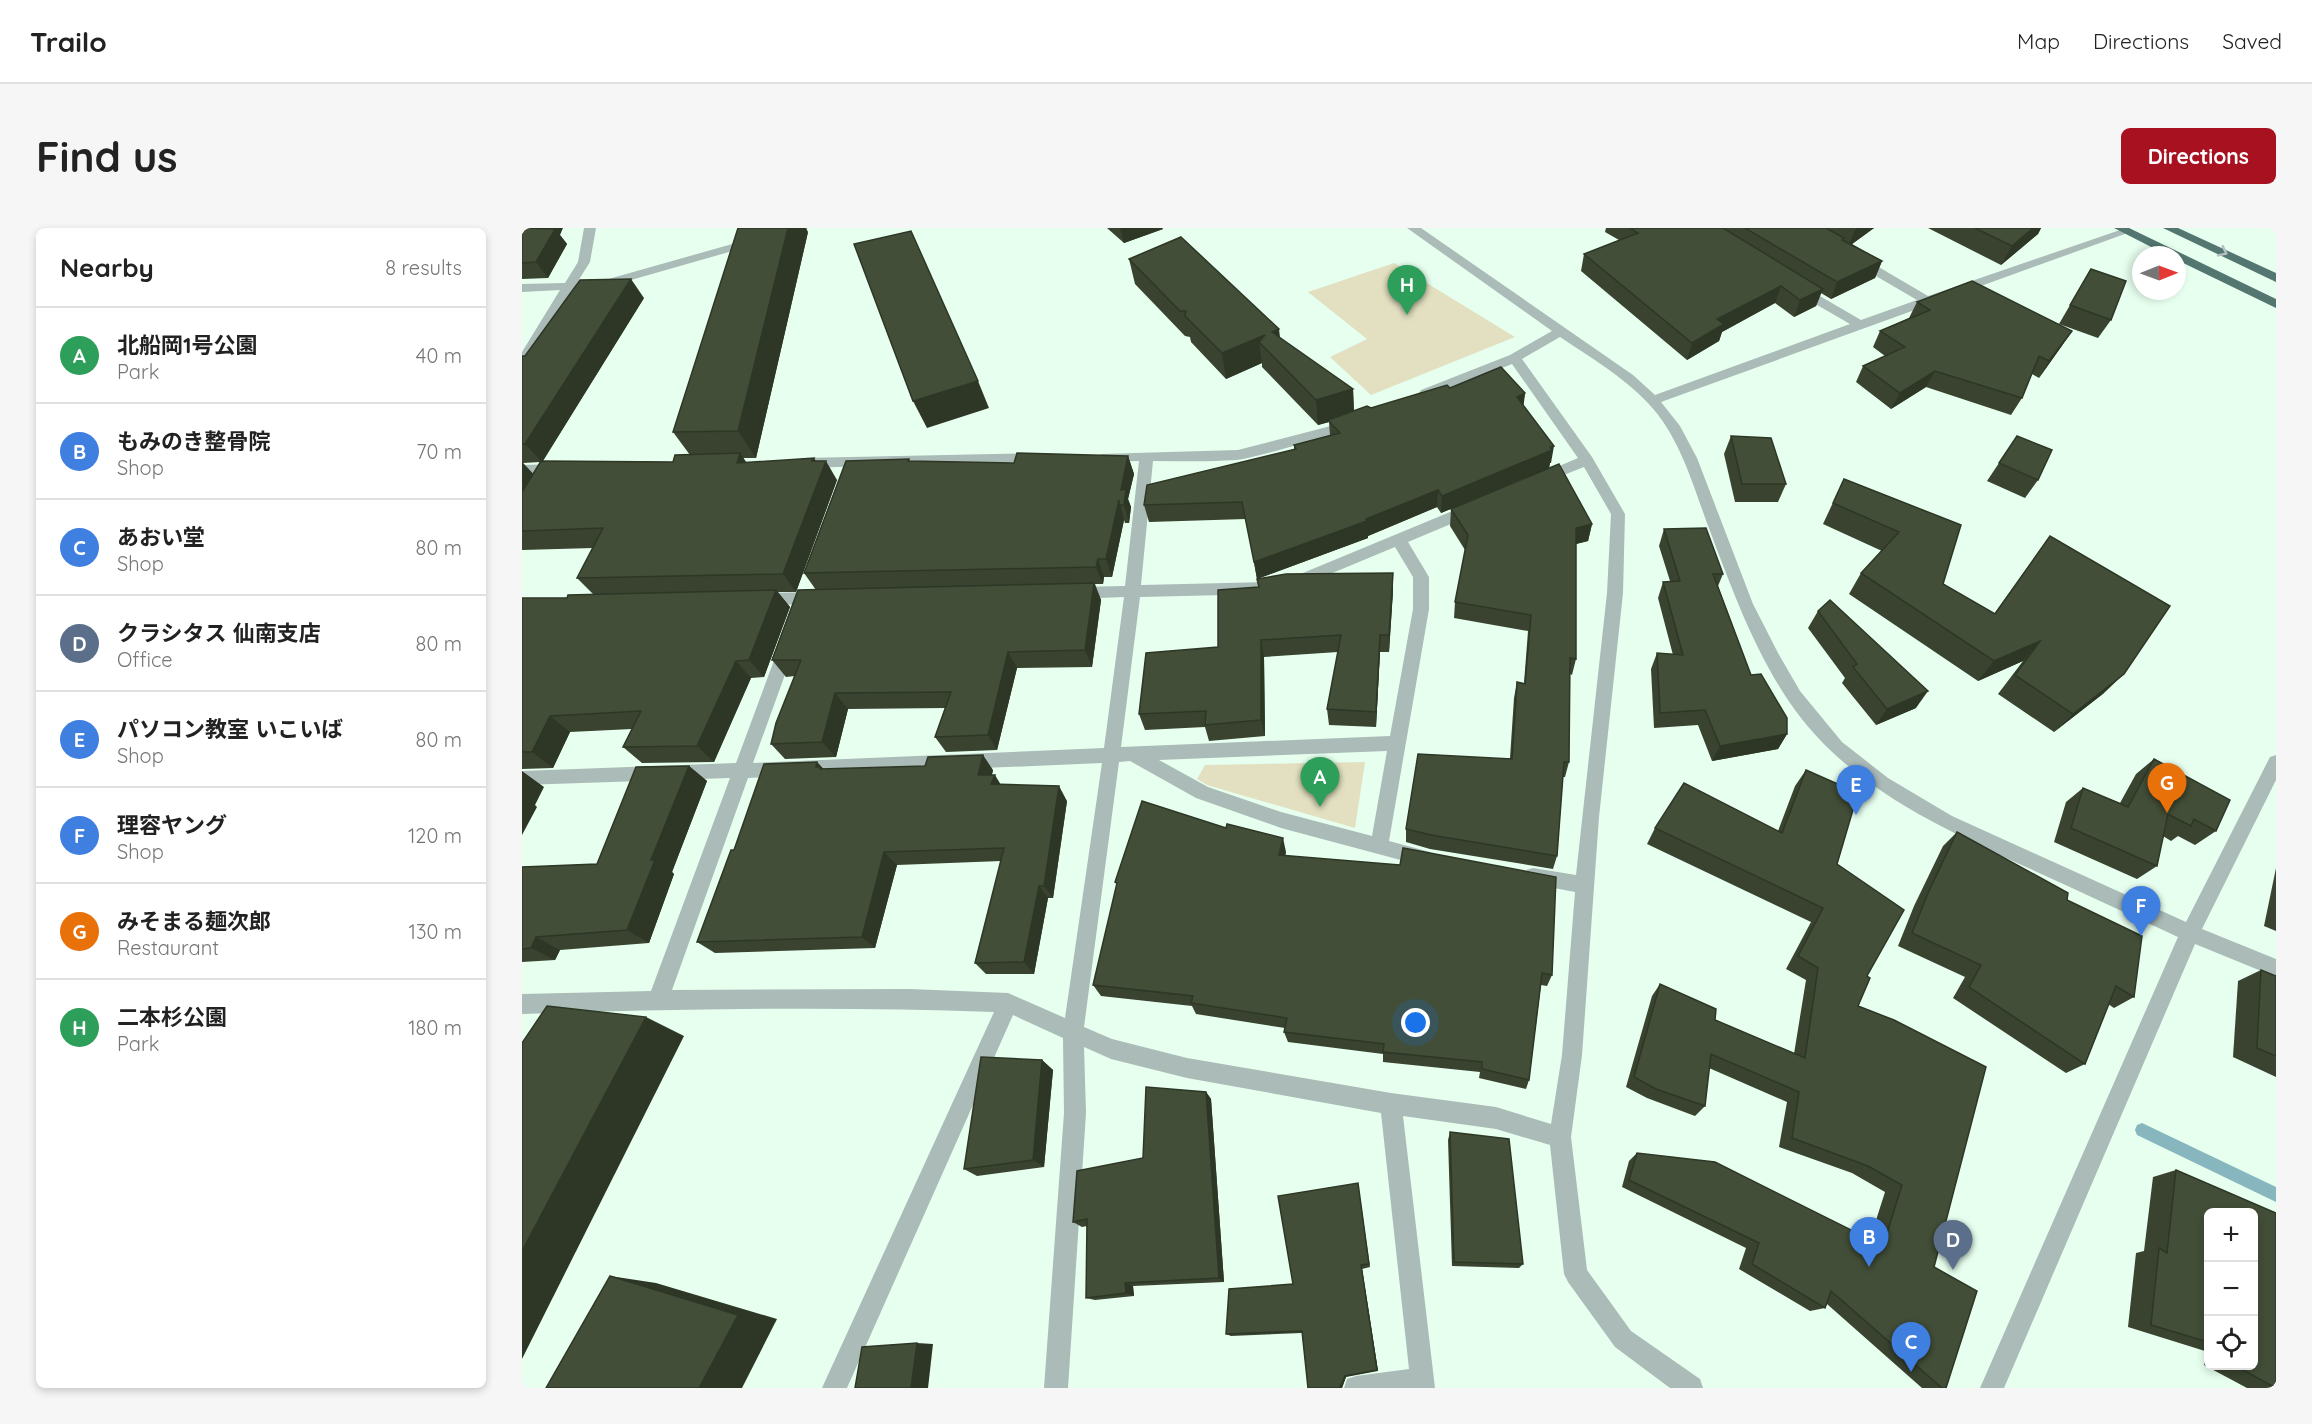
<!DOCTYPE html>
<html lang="en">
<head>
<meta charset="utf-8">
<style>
	body { margin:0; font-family:Quicksand,"Noto Sans JP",sans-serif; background:#f6f6f6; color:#222 }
	.controls { position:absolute; right:18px; bottom:18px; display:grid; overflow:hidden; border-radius:9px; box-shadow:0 3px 9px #0003 }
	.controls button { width:54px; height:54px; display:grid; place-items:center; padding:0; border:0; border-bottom:2px solid #e0e0e0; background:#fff; color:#222; font:30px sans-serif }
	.compass { position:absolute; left:1610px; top:18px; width:54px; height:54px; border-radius:50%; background:#fff; box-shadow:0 3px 9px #0003; rotate:89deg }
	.you { position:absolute; left:894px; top:795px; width:21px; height:21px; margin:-15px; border:4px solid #fff; border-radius:50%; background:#1a73e8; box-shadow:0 0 0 9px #1a73e833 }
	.badge { display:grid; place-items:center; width:39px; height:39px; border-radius:50%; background:#a81120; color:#fff; font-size:20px; font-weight:700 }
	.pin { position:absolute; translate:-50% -50px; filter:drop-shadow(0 2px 3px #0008) }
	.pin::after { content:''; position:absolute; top:32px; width:21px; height:18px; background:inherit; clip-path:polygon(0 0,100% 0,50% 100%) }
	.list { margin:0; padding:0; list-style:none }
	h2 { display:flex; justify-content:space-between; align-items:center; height:78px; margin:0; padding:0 24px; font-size:26px }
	h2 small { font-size:20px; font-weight:400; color:#767676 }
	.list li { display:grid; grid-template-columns:39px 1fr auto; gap:18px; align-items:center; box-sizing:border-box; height:96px; padding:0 24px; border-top:2px solid #e0e0e0 }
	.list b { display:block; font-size:22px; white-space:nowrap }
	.list p { margin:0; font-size:20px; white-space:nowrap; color:#767676 }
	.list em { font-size:20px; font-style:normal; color:#767676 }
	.icon { flex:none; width:33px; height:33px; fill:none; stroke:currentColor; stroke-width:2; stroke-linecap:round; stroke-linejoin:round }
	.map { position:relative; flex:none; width:1754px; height:1160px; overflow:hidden; border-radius:9px }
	header { display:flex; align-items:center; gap:36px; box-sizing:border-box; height:84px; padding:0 30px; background:#fff; border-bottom:2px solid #e0e0e0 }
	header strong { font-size:28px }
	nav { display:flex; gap:33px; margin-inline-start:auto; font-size:21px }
	.intro { display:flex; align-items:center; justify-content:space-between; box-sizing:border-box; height:144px; padding:0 36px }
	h1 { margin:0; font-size:42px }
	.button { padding:15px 27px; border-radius:9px; background:#a81120; color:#fff; font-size:21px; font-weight:700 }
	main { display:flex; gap:36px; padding:0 36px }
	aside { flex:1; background:#fff; border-radius:9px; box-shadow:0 3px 9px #0003 }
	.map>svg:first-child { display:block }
</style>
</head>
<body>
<header>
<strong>Trailo</strong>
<nav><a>Map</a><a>Directions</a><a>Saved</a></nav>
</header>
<div class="intro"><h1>Find us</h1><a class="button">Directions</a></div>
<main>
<aside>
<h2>Nearby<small>8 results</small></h2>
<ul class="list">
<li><span class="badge" style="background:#2e9e5b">A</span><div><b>北船岡1号公園</b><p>Park</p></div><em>40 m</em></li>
<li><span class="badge" style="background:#3f7fe0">B</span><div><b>もみのき整骨院</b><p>Shop</p></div><em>70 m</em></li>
<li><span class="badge" style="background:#3f7fe0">C</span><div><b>あおい堂</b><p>Shop</p></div><em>80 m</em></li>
<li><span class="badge" style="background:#5c6f8a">D</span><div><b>クラシタス 仙南支店</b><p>Office</p></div><em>80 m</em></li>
<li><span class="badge" style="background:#3f7fe0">E</span><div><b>パソコン教室 いこいば</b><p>Shop</p></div><em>80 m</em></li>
<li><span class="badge" style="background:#3f7fe0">F</span><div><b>理容ヤング</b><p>Shop</p></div><em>120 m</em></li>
<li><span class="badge" style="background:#e8710a">G</span><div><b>みそまる麺次郎</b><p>Restaurant</p></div><em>130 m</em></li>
<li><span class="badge" style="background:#2e9e5b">H</span><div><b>二本杉公園</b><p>Park</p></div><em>180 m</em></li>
</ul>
</aside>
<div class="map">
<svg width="1754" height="1160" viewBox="0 0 1754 1160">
	<rect width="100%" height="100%" fill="#e7ffef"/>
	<g fill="#e2e0c0">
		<polygon points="872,35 993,109 849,167 808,129 845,111 786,64"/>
		<polygon points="843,534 833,600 685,557 675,551 683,537"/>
	</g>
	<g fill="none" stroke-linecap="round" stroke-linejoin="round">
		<polygon fill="#87b6bf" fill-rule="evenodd" points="1620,895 1754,959 1754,974 1615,907 1613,902 1615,897"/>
		<g fill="#abbbb8" fill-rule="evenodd">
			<polygon points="62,0 74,0 68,34 51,61 267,0 286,0 284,2 46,70 5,137 0,138 0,124 38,62 0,64 0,56 43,55 56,34"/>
			<path d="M 885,0 L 899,0 L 1111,147 L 1133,167 L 1328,96 L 1271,63 L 1271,57 L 1279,57 L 1339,92 L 1395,72 L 1330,34 L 1330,28 L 1338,28 L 1406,68 L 1601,1 L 1609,1 L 1611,3 L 1139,174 L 1158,198 L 1175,230 L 1231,376 L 1256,425 L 1278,463 L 1320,514 L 1366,550 L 1430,588 L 1664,694 L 1748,529 L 1754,527 L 1754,552 L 1680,701 L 1754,731 L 1754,749 L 1673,716 L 1482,1160 L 1458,1160 L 1656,709 C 1606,686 1555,662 1504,639 C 1415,598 1322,556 1266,472 C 1230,418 1208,356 1185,295 C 1170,254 1157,207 1125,174 C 1100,148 1068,129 1038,109 L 1000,131 L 1070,229 L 1103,286 L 1101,365 L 1077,589 L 1060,827 L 1049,909 L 1065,1042 L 1109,1103 L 1178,1151 L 1181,1160 L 1148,1160 L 1093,1119 L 1046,1054 L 1042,1046 L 1028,917 L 974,901 L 881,888 L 913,1160 L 822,1160 L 825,1151 L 834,1148 L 887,1141 L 859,885 L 665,850 L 589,831 L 562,819 L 564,885 L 546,1160 L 522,1160 L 542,885 L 541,810 L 491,787 L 325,1160 L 300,1160 L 472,784 C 314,778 157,781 0,786 L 0,766 L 129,763 L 208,550 L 0,557 L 0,543 L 214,535 L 257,419 L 259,415 L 265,413 L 271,415 L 273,419 L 231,535 L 582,520 L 602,369 L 552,371 L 546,369 L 544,365 L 546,361 L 552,359 L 603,358 L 617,233 L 584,234 L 579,232 L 577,229 L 579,226 L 716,222 L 805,199 L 830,190 L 837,194 C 829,204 731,230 714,232 C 687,234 658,233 631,233 L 619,357 L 746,354 L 776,347 L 945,277 L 955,277 L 957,281 L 955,285 L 886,314 L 907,349 L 907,381 L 867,613 L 908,624 L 910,630 L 908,636 L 901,638 L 759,600 L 674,570 L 608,533 L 597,534 L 562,799 L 590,811 L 665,830 L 869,865 L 974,879 L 1029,896 L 1040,827 L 1053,664 L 1011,656 L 1004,654 L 1002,648 L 1004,642 L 1011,640 L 1054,647 L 1085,365 L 1089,286 L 1062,239 L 1024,254 L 1014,254 L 1012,251 L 1014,248 L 1056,230 L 990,136 L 909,168 L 899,168 L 897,165 L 899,162 L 988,127 L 1030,103 ZM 873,319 L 891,349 L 891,381 L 868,508 L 599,519 L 618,369 L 746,366 L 784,356 ZM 865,523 L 850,608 L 759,584 L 686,559 L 637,532 ZM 580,535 L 543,790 L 486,765 L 388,761 L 150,762 L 226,550 Z"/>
			<polygon points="517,225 522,227 524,230 522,233 281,240 274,235 281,230"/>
			<polygon points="37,236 42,238 44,241 42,244 0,247 0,237"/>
			<polygon points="296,364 302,366 304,370 302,374 296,376 237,377 231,375 229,371 231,367 237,365"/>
		</g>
		<g fill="#547671" fill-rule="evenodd">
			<polygon points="1592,0 1607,0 1754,71 1754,80 1655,32 1655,27 1645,27"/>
			<polygon points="1641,0 1656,0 1754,45 1754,54"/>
		</g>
	</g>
	<g fill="#39432f" fill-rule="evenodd">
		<polygon points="0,0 38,7 45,16 26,50 0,51"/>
		<polygon points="585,0 640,0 641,1 602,15"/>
		<polygon points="1084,0 1352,0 1330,16 1360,33 1353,50 1309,71 1299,65 1294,78 1272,89 1253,75 1200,104 1197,113 1165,132 1059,43 1062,26 1097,12 1083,4"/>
		<polygon points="1406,0 1519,0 1516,6 1479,37"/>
		<path d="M 286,4 L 234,230 L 221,230 L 224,235 L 292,230 L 293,233 L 315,252 L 274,364 L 256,364 L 268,379 L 242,449 L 229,450 L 192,534 L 120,535 L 101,519 L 110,501 L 48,504 L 31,540 L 0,541 L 0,370 L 45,370 L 71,366 L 55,350 L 71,320 L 0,322 L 0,128 L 3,128 L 122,70 L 21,233 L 151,234 L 168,227 L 151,204 ZM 18,234 L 11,246 L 1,235 Z"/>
		<polygon points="607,31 758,110 831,161 832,183 849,180 928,160 1003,165 1001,177 1029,235 1028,235 1027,240 919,285 915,279 846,308 846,310 735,351 724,291 627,294 622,277 772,221 772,217 808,207 807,194 796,197 740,139 740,135 704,151 669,114 668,109 663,108 613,56"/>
		<polygon points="1569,41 1589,92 1576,110 1537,96"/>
		<polygon points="1395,74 1550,103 1539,119 1517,150 1510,146 1500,170 1489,187 1404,159 1369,181 1334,154 1341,138 1363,128 1351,119 1358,103 1387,90"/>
		<polygon points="1209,208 1264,256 1256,274 1213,274 1202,226"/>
		<polygon points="606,228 612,246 606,271 609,279 607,295 603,295 602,292 590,349 582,349 581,356 573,356 579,372 570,439 495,440 475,522 424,524 413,509 423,480 326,481 314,529 263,531 249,516 273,448 264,449 250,432 294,362 282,345 387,231 388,233 492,235"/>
		<polygon points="1477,235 1516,252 1503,270 1465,253"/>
		<polygon points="1322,251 1439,297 1421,356 1472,386 1528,308 1582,465 1532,504 1476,466 1501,433 1456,453 1327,366 1339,345 1360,323 1301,296"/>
		<polygon points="929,281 1070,296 1066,313 1054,316 1054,431 1050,447 1048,446 1047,534 1043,549 1041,549 1035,628 1031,641 908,621 884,614 884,601 988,530 992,470 995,454 1002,455 1006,403 932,390 933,374 943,322 928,298"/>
		<polygon points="1142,301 1201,346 1196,358 1229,447 1265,506 1256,521 1190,533 1176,497 1132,500 1129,441 1135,425 1151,427 1136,370 1141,354 1148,353 1137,318"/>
		<polygon points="871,345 871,363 867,424 858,424 854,499 807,497 805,481 816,424 742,429 743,508 687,513 683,499 623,502 617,486 696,419 737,359"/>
		<polygon points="1296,383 1394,480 1354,497 1320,455 1323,450 1286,400"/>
		<polygon points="1632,531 1694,603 1673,617 1656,608 1649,613 1641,608 1635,638 1615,651 1532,614 1544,574 1561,560 1598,575 1614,546"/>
		<polygon points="295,534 301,541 471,542 470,547 479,557 545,573 531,670 526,670 512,746 464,746 453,735 479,633 375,637 353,720 193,725 175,714 212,622"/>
		<polygon points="167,538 185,553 150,644 152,646 127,715 38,722 33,732 0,734 0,639 75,636"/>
		<polygon points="1284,542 1315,636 1345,748 1336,778 1412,1039 1424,1160 1400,1160 1305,1076 1303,1080 1288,1083 1217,1041 1224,1020 1100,959 1107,933 1115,925 1348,1011 1363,964 1330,945 1257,919 1265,874 1187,840 1183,878 1173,888 1125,870 1104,859 1130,768 1138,756 1193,792 1272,826 1284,752 1264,741 1289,694 1125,616 1133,600 1256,603 1273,558"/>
		<polygon points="1435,604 1545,672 1612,769 1592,780 1586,776 1563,836 1544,845 1431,770 1443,749 1376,718 1392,678 1421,618"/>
		<polygon points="764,624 763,628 1030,747 1025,758 1019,757 1007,852 1004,861 957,850 958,844 861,834 861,826 766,814 762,804 763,800 674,786 670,778 579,768 571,757 595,657 593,654"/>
		<polygon points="1754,640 1754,703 1742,698"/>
		<polygon points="1739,742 1754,748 1754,849 1711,829 1716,753"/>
		<polygon points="520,832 531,842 522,939 455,948 442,941"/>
		<polygon points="684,864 689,871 702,1054 611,1058 612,1068 573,1072 564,1070 565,998 560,999 551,994 621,930"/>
		<polygon points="928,904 1001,1036 997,1040 930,1038 926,912"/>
		<path d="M 1654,942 L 1754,985 L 1754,1160 L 1725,1160 L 1682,1137 L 1683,1123 L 1606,1099 L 1614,1025 L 1622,1023 L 1631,949 ZM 1686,984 L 1731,984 L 1731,1137 L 1686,1137 Z"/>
		<polygon points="836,955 848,1039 840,1041 856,1143 824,1149 820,1160 786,1160 780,1105 709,1108 704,1106 771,1056"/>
	</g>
	<g fill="#2e3726">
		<polygon points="22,0 41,0 38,7 45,16 26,50 14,34"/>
		<polygon points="266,0 284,0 286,4 234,230 216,203"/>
		<polygon points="598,0 640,0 641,1 602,15"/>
		<polygon points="1336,0 1352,0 1326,19 1333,2"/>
		<polygon points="1511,0 1519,0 1516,6 1479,37 1490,18"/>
		<polygon points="1360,33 1353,50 1309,71 1315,54"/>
		<polygon points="109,51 122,70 20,234 3,216"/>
		<polygon points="1259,58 1253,75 1200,104 1197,113 1165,132 1170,115 1195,91"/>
		<polygon points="1301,61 1294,78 1272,89 1278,72"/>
		<polygon points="757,101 760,126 750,104"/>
		<polygon points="1550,103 1539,119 1517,150 1527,133"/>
		<polygon points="743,107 737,114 740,135 704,151 700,125"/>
		<polygon points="1413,143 1404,159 1369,181 1378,165"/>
		<polygon points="456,153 467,180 405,200 391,173"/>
		<polygon points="831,161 832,186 806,192 807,194 796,197 794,172"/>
		<polygon points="1003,165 1001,183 995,169"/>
		<polygon points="1032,218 1029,235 1028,235 1027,240 919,285 920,268"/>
		<polygon points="218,225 231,244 215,235"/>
		<polygon points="606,228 612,246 606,271 609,279 607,295 602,277 599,262"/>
		<polygon points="292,230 300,243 304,233 315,252 274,364 261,346"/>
		<polygon points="0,234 17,252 0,280"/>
		<polygon points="916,262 915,279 846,308 846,310 735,351 732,334 844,291"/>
		<polygon points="597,272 602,292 590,349 584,331"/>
		<polygon points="1070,296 1066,313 1050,317 1054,300"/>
		<polygon points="576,331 582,349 581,356 574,339"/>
		<polygon points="871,345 871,363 867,424 867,407"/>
		<polygon points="572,355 579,372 570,439 563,422"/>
		<polygon points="254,362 268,379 242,449 227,432"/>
		<polygon points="858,407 858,424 854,499 854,484"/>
		<polygon points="739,412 742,429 743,508 739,492"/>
		<polygon points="1518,413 1501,433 1456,453 1472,433"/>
		<polygon points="486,424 495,440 475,522 466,507"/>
		<polygon points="214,433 229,450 192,534 175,518"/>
		<polygon points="1602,446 1582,465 1532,504 1551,486"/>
		<polygon points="1406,463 1394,480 1354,497 1365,481"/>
		<polygon points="313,465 326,481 314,529 300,514"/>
		<polygon points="28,488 48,504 31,540 10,524"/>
		<polygon points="1265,506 1256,521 1190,533 1198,518"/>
		<polygon points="461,527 471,542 466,561 456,547"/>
		<polygon points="295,534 309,549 294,539"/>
		<polygon points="167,538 185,553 150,644 152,646 127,715 105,702 129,632"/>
		<polygon points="0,543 22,559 13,577 15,579 0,607"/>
		<polygon points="473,547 482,562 469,556"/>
		<polygon points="537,558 545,573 531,670 522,658"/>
		<polygon points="761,610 764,624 760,641 757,627"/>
		<polygon points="362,624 375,637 353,720 340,709"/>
		<polygon points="517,658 526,670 512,746 502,734"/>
		<polygon points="14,709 38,722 33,732 9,720"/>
		<polygon points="124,789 162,808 0,1131 0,1023"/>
		<polygon points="520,832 531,842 522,939 511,932"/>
		<polygon points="684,864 689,871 702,1054 697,1050"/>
		<polygon points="839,1037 840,1041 856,1143 855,1142"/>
		<polygon points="88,1048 134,1055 255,1091 220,1160 177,1160"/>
		<polygon points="603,1055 611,1058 612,1068 604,1065"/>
		<polygon points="395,1115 411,1116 406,1160 389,1160"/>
		<polygon points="823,1148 824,1149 820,1160 819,1160 818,1159"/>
	</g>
	<g fill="#424e37" stroke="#2e3726" stroke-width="1.5">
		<polygon points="0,0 33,1 14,34 0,35"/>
		<polygon points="216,0 266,0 216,203 151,204"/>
		<polygon points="1108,0 1201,0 1301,61 1278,72 1259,58 1195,91 1202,96 1170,115 1062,26 1116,5"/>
		<polygon points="1223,0 1304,0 1322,10 1320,12 1360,33 1315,54"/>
		<polygon points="1453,0 1511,0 1490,18"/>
		<polygon points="389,3 456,153 391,173 332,16"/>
		<polygon points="659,9 757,101 750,104 831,161 794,172 737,114 743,107 700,125 663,88 664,83 658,83 607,31"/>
		<polygon points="1569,41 1604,53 1589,92 1548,77"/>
		<polygon points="109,51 3,216 0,216 0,128 3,128 58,52"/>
		<polygon points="1450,53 1550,103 1527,133 1517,128 1500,170 1413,143 1378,165 1341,138 1383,119 1358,103 1408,82 1395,74"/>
		<polygon points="979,139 1003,165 995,169 1032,218 1028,219 1030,222 920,268 916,262 844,291 845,293 732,334 720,274 622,277 625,257 774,221 772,217 818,205 806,192 845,178 849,180 925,157 928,160"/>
		<polygon points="1209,208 1249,210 1264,256 1220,256"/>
		<polygon points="1495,208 1530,222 1516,252 1477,235"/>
		<polygon points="218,225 215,235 292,230 290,233 304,233 261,346 55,350 81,300 0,303 0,264 19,233 151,234 153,227"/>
		<polygon points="495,225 606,228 599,262 604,261 602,277 597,277 597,272 584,331 576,331 574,339 282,345 324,233 387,231 386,233 492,235"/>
		<polygon points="1037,236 1070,296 1054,300 1054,431 1048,430 1047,534 1042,534 1035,628 909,607 884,601 896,526 990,531 995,454 1003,456 1009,387 933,374 946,307 929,281"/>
		<polygon points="1322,251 1439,297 1421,356 1473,386 1528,308 1648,378 1602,446 1551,486 1493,447 1518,413 1472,433 1339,345 1377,304 1311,275"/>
		<polygon points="1184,300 1201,346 1191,346 1229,447 1239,446 1265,490 1265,506 1198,518 1183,482 1138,485 1135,425 1161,427 1141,354 1158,353 1142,301"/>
		<polygon points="871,345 867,407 858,407 854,484 805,481 819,407 739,412 739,492 683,497 684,483 617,486 624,425 696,419 696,362 737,359 735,351 764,346"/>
		<polygon points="572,355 563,422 486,424 466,507 413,509 429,464 313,465 300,514 249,516 254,495 279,432 250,432 276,362"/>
		<polygon points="254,362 227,432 214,433 175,518 101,519 119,483 28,488 10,524 0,524 0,370 45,370 46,367"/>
		<polygon points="1308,372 1406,463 1365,481 1331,439 1335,436 1296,383"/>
		<polygon points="461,527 456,547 473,547 469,556 537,558 522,658 517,658 502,734 453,735 482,620 362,624 340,709 175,714 209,622 212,622 242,536 295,534 294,539 298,539 298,541 403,538 406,529"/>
		<polygon points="1632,531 1708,572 1694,603 1672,591 1669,598 1646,586 1635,638 1549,600 1561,560 1606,579"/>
		<polygon points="167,538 129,632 133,632 105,702 14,709 9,720 0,721 0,639 75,636 114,539"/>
		<polygon points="1284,542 1336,565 1315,636 1382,682 1345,748 1348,750 1336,778 1372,792 1464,839 1412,1039 1455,1063 1424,1160 1420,1160 1309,1063 1303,1080 1230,1036 1237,1015 1107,952 1115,925 1193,934 1361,1018 1380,957 1346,938 1270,910 1277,864 1189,826 1183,878 1134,861 1112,849 1138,756 1194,781 1193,792 1283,830 1296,740 1276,728 1301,680 1133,600 1162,555 1260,605"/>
		<polygon points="620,573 704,600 705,596 761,610 757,627 878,637 881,620 1034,649 1030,747 1020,745 1007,852 960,841 960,834 861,824 862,816 762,804 765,790 669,775 671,768 571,757 595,655 593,654"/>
		<polygon points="1435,604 1546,665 1545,672 1620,708 1612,769 1594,758 1563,836 1447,759 1459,737 1390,705 1406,665"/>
		<polygon points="1739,742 1754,748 1754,828 1735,820"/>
		<polygon points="25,778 124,789 0,1023 0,815"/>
		<polygon points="459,829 520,832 511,932 442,941"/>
		<polygon points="624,859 684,864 697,1050 603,1055 604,1065 564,1070 565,991 551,994 555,943 621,930"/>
		<polygon points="928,904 987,911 1001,1036 932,1034"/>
		<polygon points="1654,942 1754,985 1754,1160 1712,1137 1731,1137 1731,984 1686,984 1686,1114 1629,1097 1637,1020 1645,1025"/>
		<polygon points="836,955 847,1036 839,1037 855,1142 823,1148 818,1159 819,1160 786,1160 780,1103 704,1106 707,1061 771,1056 756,968"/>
		<polygon points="88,1048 216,1087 177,1160 24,1160"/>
		<polygon points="395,1115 389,1160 333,1160 340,1119"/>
	</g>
	<defs><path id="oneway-chevron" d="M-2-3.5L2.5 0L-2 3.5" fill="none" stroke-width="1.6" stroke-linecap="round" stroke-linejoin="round" transform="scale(1.5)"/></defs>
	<use stroke="#b2c1bf" href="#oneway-chevron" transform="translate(1701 24) rotate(26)"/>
</svg>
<div class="controls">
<button>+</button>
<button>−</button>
<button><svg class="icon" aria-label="locate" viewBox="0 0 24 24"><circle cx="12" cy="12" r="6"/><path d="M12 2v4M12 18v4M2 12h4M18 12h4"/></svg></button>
</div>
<svg class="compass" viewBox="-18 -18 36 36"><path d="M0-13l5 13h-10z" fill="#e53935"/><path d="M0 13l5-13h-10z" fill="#767676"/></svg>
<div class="you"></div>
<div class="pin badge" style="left:798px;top:579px;background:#2e9e5b">A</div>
<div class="pin badge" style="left:1347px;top:1039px;background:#3f7fe0">B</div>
<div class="pin badge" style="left:1389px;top:1144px;background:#3f7fe0">C</div>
<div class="pin badge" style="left:1431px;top:1042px;background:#5c6f8a">D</div>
<div class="pin badge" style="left:1334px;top:587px;background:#3f7fe0">E</div>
<div class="pin badge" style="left:1619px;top:708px;background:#3f7fe0">F</div>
<div class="pin badge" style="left:1645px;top:585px;background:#e8710a">G</div>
<div class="pin badge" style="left:885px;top:87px;background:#2e9e5b">H</div>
</div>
</main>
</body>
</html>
